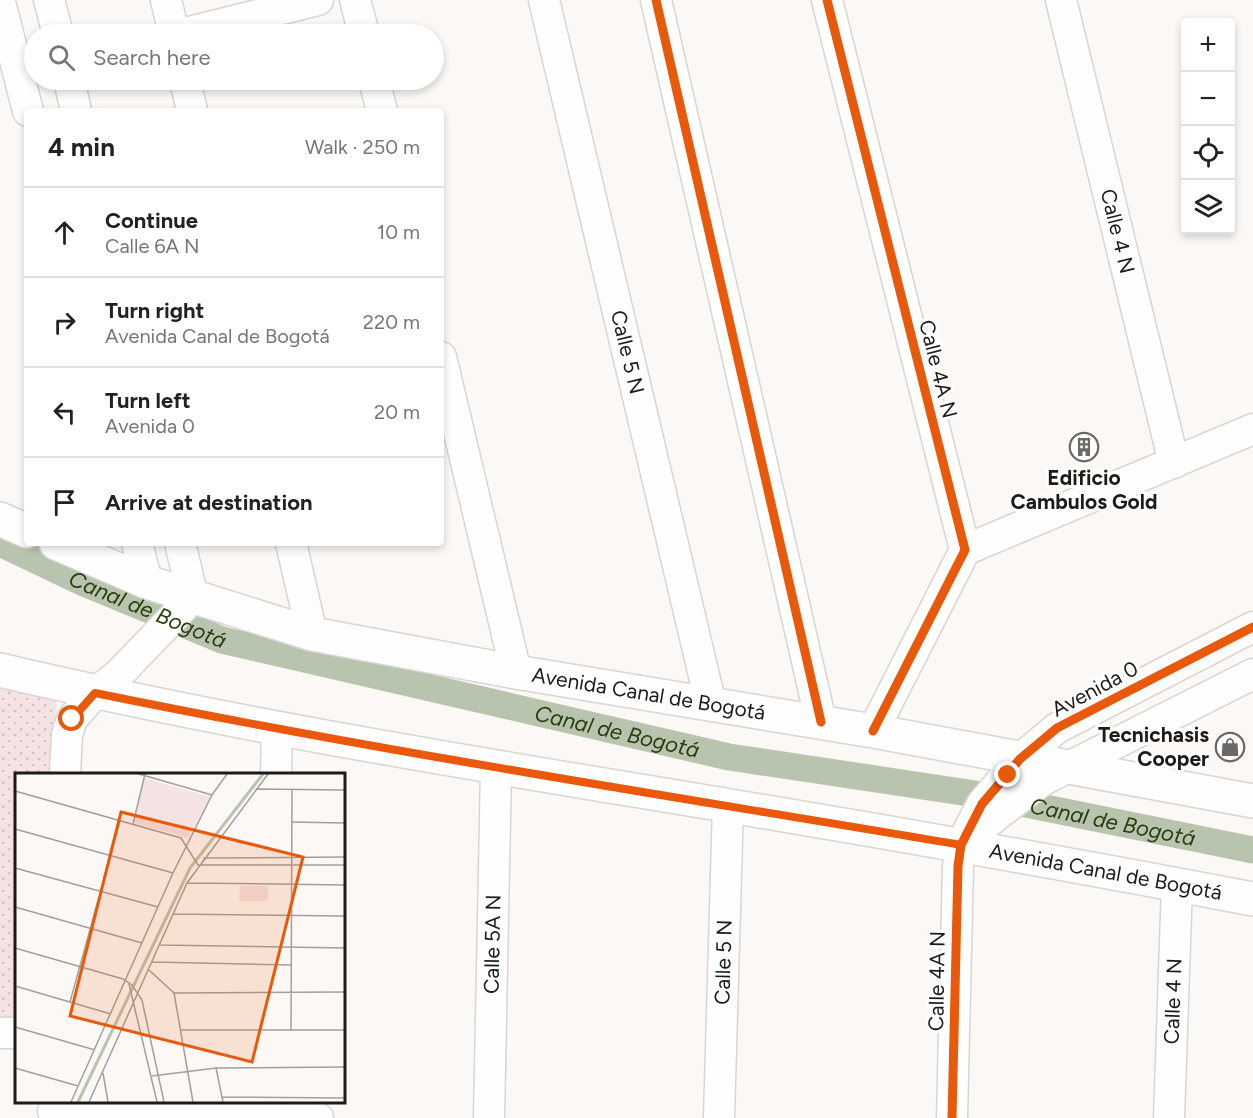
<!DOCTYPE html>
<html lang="en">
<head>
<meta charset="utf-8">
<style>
	body { margin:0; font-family:Figtree,sans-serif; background:#f6f6f6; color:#222 }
	.controls { position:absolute; right:18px; top:18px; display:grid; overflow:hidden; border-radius:6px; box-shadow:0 3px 9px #0003 }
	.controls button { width:54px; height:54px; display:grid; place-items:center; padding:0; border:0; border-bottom:2px solid #e0e0e0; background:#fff; color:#222; font:30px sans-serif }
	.stop { position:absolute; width:18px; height:18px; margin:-14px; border:4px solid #ea580c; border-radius:50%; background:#fff }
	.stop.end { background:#ea580c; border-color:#fff; box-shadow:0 2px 6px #0008 }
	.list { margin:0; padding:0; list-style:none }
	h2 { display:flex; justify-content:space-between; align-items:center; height:78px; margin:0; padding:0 24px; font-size:26px }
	h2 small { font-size:20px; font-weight:400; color:#767676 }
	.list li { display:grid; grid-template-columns:39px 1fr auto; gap:18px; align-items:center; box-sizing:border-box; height:90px; padding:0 24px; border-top:2px solid #e0e0e0 }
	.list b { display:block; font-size:22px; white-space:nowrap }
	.list p { margin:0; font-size:20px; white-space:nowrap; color:#767676 }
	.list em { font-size:20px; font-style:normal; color:#767676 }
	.icon { flex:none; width:33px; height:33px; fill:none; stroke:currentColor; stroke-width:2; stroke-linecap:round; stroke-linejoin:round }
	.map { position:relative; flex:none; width:1253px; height:1118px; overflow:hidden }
	.search { position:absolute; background:#fff; box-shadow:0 3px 9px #0003; left:24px; top:24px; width:420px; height:66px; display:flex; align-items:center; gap:15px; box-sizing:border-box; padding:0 21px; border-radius:33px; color:#767676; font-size:22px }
	.panel { position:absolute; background:#fff; box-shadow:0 3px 9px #0003; left:24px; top:108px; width:420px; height:438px; border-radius:6px }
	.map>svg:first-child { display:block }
</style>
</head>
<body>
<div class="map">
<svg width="1253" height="1118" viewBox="0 0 1253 1118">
	<defs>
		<pattern id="park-dots" width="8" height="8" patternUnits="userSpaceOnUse" patternTransform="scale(1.5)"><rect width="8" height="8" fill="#f4e3e2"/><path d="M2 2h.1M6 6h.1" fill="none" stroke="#d1c2c1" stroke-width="1.8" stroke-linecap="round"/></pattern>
	</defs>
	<rect width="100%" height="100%" fill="#fbf8f5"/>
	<polygon fill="url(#park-dots)" points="0,680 56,696 54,774 16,774 16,1028 0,1028"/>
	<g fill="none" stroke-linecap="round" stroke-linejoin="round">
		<path stroke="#b9c4ae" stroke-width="27" id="s1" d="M 0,543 L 84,583 L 222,640 L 729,757 L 982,795 L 1253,850"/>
		<g stroke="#d8d6d3" stroke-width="33">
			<g id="minor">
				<polyline points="49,0 58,34"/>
				<polyline points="166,0 174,34"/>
				<polyline points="355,0 364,34"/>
				<path id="s2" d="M 544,0 L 711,705"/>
				<polyline points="656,0 821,722"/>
				<polyline points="827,0 965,550 873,731"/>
				<path id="s3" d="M 1061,0 L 1174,463"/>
				<polyline points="0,2 28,111"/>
				<polyline points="181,34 318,0"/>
				<polyline points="69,80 76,111"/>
				<polyline points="185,80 192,111"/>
				<polyline points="374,80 382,111"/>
				<polyline points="441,357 516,672"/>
				<polyline points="137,543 147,582"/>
				<polyline points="291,543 312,634"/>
				<polyline points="965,550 1253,429"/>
				<polyline points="65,774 67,735 72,719 95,693 119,674 193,597 180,543"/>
				<polyline points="276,774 277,730"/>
				<polyline points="979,829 1043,780 1253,674"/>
				<polyline points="0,1033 16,1033"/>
				<polyline points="53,1111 318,1118"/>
				<path id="s4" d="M 489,1118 L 496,769"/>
				<path id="s5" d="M 719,1118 L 728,805"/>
				<polyline points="952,1118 958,866 961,845 982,804 1020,759 1057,728 1253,627"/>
				<path id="s6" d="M 1169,1118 L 1177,885"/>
			</g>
		</g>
		<g stroke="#d8d6d3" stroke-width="36">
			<g id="major">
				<polyline points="0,519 27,531"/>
				<path id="s7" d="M 56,543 L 147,582 L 312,634 L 516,672 L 873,731 L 1253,801"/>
				<path id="s8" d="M 0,670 C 242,727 485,765 730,806 C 905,835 1079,866 1253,899"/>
			</g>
		</g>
		<use href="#minor" stroke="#fefefe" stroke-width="30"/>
		<use href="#major" stroke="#fefefe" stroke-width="33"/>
		<g stroke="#fff" stroke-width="13">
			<g id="cycleway">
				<polyline points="656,0 821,722"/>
				<polyline points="827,0 965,550 873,731"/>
				<polyline points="952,1118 958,866 961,845 982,804 1020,759 1057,728 1253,627"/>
			</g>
		</g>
		<use href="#cycleway" stroke="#e8590c" stroke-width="9"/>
	</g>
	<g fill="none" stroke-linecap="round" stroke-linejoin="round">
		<path stroke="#ea580c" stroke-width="8" d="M 72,719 L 95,693 C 383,752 672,796 961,845 L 982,804 L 1008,775"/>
	</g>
	<defs>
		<g id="building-ring" transform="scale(1.5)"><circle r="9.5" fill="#fff" stroke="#6b6866" stroke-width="1.5"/><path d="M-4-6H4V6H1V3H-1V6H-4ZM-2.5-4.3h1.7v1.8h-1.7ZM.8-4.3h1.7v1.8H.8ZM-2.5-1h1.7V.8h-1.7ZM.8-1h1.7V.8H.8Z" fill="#6b6866"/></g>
		<g id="shop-ring" transform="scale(1.5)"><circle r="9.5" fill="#fff" stroke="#6b6866" stroke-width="1.5"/><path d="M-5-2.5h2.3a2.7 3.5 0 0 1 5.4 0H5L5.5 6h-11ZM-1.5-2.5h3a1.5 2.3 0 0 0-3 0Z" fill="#6b6866"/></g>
	</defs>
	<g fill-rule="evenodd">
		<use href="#building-ring" x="1084" y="447"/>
		<use href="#shop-ring" x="1230" y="747"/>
	</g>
	<g text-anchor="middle" stroke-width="6" stroke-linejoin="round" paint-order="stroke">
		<g font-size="21" fill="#1d1b19" stroke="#fff">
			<text dy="7" stroke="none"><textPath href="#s3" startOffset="238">Calle 4 N</textPath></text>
			<text dy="7" stroke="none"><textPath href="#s2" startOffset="362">Calle 5 N</textPath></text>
			<text transform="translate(938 369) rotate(76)" y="7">Calle 4A N</text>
			<text transform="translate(1095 689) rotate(-28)" y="7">Avenida 0</text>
			<text dy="7" stroke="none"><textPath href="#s7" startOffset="614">Avenida Canal de Bogotá</textPath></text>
			<text dy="7" stroke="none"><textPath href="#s8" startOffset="1124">Avenida Canal de Bogotá</textPath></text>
			<text dy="7" stroke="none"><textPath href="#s4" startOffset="174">Calle 5A N</textPath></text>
			<text dy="7" stroke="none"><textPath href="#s5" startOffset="156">Calle 5 N</textPath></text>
			<text transform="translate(937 981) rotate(-89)" y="7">Calle 4A N</text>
			<text dy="7" stroke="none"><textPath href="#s6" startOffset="117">Calle 4 N</textPath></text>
		</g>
		<g font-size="21" font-weight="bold" fill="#1d1b19" stroke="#fff">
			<text x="1084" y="485">Edificio<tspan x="1084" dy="24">Cambulos Gold</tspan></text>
			<text x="1209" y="742" text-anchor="end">Tecnichasis<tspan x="1209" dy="24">Cooper</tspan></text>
		</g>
		<g font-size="22" font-style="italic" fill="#273e0f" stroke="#fff">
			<text dy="8" stroke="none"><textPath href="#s1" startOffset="162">Canal de Bogotá</textPath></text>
			<text dy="8" stroke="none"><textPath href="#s1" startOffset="648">Canal de Bogotá</textPath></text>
			<text dy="8" stroke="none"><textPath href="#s1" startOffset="1152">Canal de Bogotá</textPath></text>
		</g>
	</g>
	<g transform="translate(15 773)">
		<rect width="330" height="330" fill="#fbf8f5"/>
		<path d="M 129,5 L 196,24 L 173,65 L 119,50 Z" fill="#f4e3e2"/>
		<path d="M 225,113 L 253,113 L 253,128 L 224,128 Z" fill="#f4e3e2"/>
		<path fill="none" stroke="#b9c4ae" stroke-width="3" d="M 63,329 L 175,95 L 248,1"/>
		<path fill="none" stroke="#a2a09d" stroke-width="1.5" d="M 124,1 L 197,22M 241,16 L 330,17M 0,18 L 166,65 L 183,92 L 330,92M 276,49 L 330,50M 118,51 L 130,1M 0,56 L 158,100M 188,85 L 330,84M 0,95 L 143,134M 172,110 L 330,112M 0,134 L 127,170M 158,141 L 330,143M 145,172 L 330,175M 0,175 L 108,206 L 117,212 L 127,227 L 149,329M 137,189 L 276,192M 134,197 L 159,220 L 330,219M 114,211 L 142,329M 0,213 L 96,241M 159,220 L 178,329M 55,229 L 105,48M 0,254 L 80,277M 165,257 L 330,257M 276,258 L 277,16M 0,295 L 63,313M 201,295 L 208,329M 88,300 L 93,329M 137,303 L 201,295 L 330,294M 207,324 L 330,325M 56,329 L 158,100 L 197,22 L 212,1M 74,329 L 172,110 L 253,1"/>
		<path fill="#e8590c" fill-opacity="0.15" stroke="#e8590c" stroke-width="3" d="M 106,39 L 288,84 L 237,289 L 55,243 Z"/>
		<rect width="330" height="330" fill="none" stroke="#1d1b19" stroke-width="3"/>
	</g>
</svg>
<div class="controls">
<button>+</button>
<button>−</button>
<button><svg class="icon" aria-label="locate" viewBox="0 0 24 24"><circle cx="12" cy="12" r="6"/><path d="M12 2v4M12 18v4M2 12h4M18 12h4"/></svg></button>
<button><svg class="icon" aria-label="layers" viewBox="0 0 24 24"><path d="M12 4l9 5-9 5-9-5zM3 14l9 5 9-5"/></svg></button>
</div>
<div class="stop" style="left:72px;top:719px"></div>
<div class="stop end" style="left:1008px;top:775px"></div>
<div class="search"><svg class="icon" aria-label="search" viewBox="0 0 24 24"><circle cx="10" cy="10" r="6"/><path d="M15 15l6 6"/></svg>Search here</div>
<section class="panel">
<h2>4 min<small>Walk · 250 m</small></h2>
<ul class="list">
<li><svg class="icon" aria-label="ahead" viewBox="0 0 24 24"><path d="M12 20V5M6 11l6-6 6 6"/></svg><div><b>Continue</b><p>Calle 6A N</p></div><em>10 m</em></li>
<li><svg class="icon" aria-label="right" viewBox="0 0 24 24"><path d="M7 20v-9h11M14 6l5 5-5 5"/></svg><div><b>Turn right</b><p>Avenida Canal de Bogotá</p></div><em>220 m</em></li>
<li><svg class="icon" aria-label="left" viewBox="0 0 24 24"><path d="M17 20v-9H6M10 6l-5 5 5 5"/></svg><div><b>Turn left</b><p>Avenida 0</p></div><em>20 m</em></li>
<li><svg class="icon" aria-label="arrive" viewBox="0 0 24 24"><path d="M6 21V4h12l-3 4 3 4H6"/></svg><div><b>Arrive at destination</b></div></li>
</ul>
</section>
</div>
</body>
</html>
